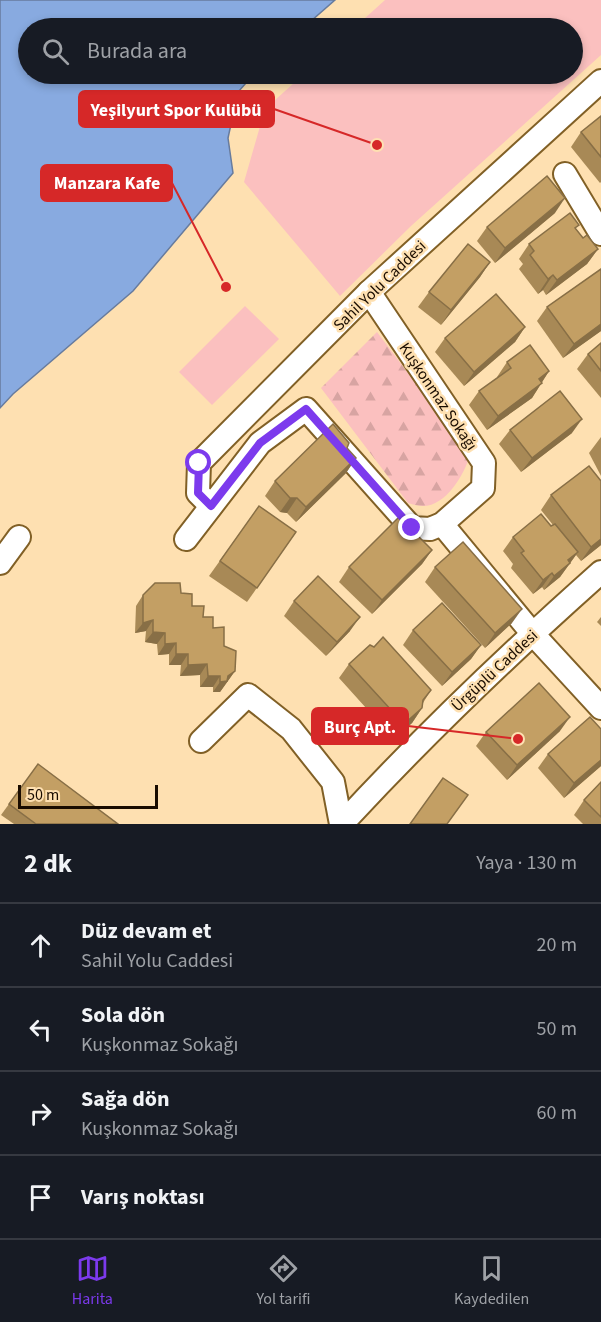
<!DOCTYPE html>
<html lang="tr">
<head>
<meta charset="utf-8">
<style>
	body { margin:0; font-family:"Source Sans 3",sans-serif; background:#20242c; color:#f1f3f6 }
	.scale { position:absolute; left:18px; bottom:15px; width:140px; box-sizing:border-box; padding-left:6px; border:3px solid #190c00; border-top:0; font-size:16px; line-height:21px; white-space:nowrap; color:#190c00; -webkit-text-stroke:4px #fee0b1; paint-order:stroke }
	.stop { position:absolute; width:18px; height:18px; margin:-14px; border:4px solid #7c3aed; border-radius:50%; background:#fff }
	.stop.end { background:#7c3aed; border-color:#fff; box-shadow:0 2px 6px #0008 }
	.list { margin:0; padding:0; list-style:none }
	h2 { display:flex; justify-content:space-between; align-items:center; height:78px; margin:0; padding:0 24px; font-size:26px }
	h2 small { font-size:20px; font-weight:400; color:#9ea1a6 }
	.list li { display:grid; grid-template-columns:39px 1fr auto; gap:18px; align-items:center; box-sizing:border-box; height:84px; padding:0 24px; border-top:2px solid #363941 }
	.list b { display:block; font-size:22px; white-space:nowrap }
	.list p { margin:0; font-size:20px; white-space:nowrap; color:#9ea1a6 }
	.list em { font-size:20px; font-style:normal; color:#9ea1a6 }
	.icon { flex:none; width:33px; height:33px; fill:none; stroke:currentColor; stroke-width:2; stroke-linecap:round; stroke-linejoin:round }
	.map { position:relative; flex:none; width:601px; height:824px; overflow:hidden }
	.search { position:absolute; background:#171b24; box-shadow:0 3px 9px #0003; left:18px; right:18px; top:18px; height:66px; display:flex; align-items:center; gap:15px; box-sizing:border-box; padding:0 21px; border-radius:33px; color:#9ea1a6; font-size:22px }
	.sheet { height:414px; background:#171b24 }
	nav { display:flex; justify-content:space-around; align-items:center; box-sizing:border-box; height:84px; border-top:2px solid #363941; background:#171b24; font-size:16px; color:#9ea1a6 }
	nav a { display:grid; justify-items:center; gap:3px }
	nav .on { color:#7c3aed }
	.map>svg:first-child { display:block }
</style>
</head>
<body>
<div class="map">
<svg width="601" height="824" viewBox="0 0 601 824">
	<defs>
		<pattern id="forest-firs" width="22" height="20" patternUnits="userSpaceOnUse" patternTransform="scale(1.5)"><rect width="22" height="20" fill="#fbc0bf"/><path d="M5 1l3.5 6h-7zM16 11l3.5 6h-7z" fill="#d7a4a2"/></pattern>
	</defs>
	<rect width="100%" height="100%" fill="#fee0b1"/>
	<g fill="#fbc0bf">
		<polygon points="385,0 601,0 601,55 411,226 340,296 244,182 265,109 304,74 572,74 572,28 354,28"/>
		<polygon points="245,306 279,339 212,405 179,372"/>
	</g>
	<path fill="url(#forest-firs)" d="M 377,332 L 470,455 C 464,475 446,506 423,506 C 418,506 412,504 408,503 L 321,388 Z"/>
	<polygon fill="#88aae0" stroke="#677b9d" stroke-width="1.5" points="0,0 335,0 303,28 28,28 28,74 254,74 238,92 228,138 233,173 133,291 13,394 0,408"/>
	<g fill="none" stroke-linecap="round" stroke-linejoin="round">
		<g stroke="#816026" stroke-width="26">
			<g id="minor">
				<polyline points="565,174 601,234"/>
				<polyline points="211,506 198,493 199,463 369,292 601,81"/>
				<polyline points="442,524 532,633 601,708"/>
				<polyline points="186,539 260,443 306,409 412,528 430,529 442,524 483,488 484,463 369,292"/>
				<polyline points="0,563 19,537"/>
				<polyline points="201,741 248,695 291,729 333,782 341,824"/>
				<path d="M 342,824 C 424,735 511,652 601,572"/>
			</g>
		</g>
		<use href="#minor" stroke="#fff" stroke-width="22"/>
	</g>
	<g fill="#a88956">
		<polygon points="601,116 601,182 600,183 571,147 581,132"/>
		<polygon points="555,213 495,263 477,241 487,227"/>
		<polygon points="576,229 583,238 598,249 587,264 546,295 543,290 538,294 519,269 523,264 519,259 529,244"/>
		<polygon points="490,262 480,277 441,325 418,307 429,292"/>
		<polygon points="601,269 601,331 563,358 537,321 547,307"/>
		<polygon points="525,327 515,342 464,386 435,352 445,338"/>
		<polygon points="601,343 601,398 577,369 588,354"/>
		<polygon points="507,362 549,371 532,398 487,430 469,405 479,391 498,378 497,377"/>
		<polygon points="510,430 572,433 521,472 499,444"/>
		<polygon points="601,437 601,476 589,453"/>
		<polygon points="356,458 346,473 296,522 287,513 280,512 265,496 275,481"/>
		<polygon points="601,481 601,545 581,561 576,555 560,577 544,590 542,587 533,594 511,568 513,564 503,551 513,537 553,525 541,510 551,495"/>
		<polygon points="259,506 296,532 247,602 209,576"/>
		<polygon points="432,550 422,564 372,614 339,582 349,567"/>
		<polygon points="435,567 512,623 485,648 425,582"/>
		<polygon points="181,593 213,628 224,646 235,671 220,692 213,692 213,687 200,687 200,675 180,676 181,665 169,665 169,654 158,655 157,644 145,642 146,631 135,633 136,606 143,595"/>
		<polygon points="294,601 350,631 326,656 284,616"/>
		<polygon points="601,617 601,626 597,622"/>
		<polygon points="413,630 481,645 471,659 442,686 403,645"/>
		<polygon points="349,664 431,690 423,703 422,708 412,723 394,739 339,678"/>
		<polygon points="601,729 601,766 564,798 538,768 548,754"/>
		<polygon points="560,731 507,780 476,746 486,732"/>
		<polygon points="601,782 601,824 583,824 574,815 584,800"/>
		<polygon points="9,804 118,824 14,824 1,815"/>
	</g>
	<g fill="#886f46">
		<polygon points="565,198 555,213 495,263 505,248"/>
		<polygon points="598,249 587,264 546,295 557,280"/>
		<polygon points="490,262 480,277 441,325 451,310"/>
		<polygon points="553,275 543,290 538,294 548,279"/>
		<polygon points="601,324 601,331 563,358 574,344"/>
		<polygon points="525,327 515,342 464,386 474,372"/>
		<polygon points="549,371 532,398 487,430 498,416 539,379"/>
		<polygon points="582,419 572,433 521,472 532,458"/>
		<polygon points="356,458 346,473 296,522 306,507"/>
		<polygon points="290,498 297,498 287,513 280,512"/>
		<polygon points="601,539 601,545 581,561 591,547"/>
		<polygon points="432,550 422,564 372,614 382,600"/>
		<polygon points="578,552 560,577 544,590 554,576 568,560"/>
		<polygon points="552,573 542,587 533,594 543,580"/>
		<polygon points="522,609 512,623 485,648 495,633"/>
		<polygon points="360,617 350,631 326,656 337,642"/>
		<polygon points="153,620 146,631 135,633 143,623"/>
		<polygon points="153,632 165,633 157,644 145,642"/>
		<polygon points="176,643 169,654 158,655 165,644"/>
		<polygon points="481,645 471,659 442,686 452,672"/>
		<polygon points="176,654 188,654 181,665 169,665"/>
		<polygon points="207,664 200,675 180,676 188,665"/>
		<polygon points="235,671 220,692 213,692 220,682"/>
		<polygon points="208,676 220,676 213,687 200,687"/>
		<polygon points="422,708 412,723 394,739 404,724"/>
		<polygon points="570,717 560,731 507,780 517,765"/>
		<polygon points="601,760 601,766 564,798 574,783"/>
	</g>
	<g fill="#c39f64" stroke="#886f46" stroke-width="1.5">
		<polygon points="601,116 601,157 581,132"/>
		<polygon points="547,176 565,198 505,248 487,227"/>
		<polygon points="570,213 579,225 575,228 583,238 587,235 598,249 557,280 553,275 548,279 530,255 534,251 529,244"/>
		<polygon points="468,244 490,262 451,310 429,292"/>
		<polygon points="601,269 601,324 574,344 547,307"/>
		<polygon points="496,294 525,327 474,372 445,338"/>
		<polygon points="601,343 601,371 588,354"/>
		<polygon points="530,345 549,371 539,379 542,383 498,416 479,391 511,368 507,362"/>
		<polygon points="560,391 582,419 532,458 510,430"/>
		<polygon points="333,424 349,443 347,448 356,458 306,507 297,498 290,498 275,481"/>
		<polygon points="589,466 601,481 601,539 591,547 551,495"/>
		<polygon points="259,506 296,532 257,588 220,561"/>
		<polygon points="541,514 551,526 555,524 578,552 568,560 570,563 554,576 552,573 543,580 521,553 524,551 513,537"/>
		<polygon points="399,517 432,550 382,600 349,567"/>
		<polygon points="463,542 522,609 495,633 435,567"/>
		<polygon points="318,576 360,617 337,642 294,601"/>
		<polygon points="155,583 180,583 181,593 192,594 192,606 204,606 203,617 213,617 213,628 224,627 224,646 236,651 235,671 228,676 227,681 220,682 220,676 208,676 207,664 188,665 188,654 176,654 176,643 165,644 165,633 153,632 153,620 143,623 143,595"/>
		<polygon points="442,603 481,645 452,672 413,630"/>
		<polygon points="383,637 431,690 423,700 422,708 404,724 349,664 370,645 374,647"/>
		<polygon points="539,683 570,717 517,765 486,732"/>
		<polygon points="590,717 601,729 601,760 574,783 548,754"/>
		<polygon points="38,764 118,824 36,824 9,804"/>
		<polygon points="443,778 468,795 447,824 410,824"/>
		<polygon points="601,782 601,817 584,800"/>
	</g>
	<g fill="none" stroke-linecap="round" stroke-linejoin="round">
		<polyline stroke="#7c3aed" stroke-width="8" points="199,463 198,493 211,506 260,443 306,409 412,528"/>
	</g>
	<g text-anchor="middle" stroke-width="5" stroke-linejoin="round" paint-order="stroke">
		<g font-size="16" fill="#190c00" stroke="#fee0b1">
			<text transform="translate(379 285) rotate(-44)" y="6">Sahil Yolu Caddesi</text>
			<text transform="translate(439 396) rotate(56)" y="6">Kuşkonmaz Sokağı</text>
			<text transform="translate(494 670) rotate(-43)" y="6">Ürgüplü Caddesi</text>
		</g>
	</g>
	<path fill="none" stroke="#d62828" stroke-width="2" d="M377 145L274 109M226 287L172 183M518 739L408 726"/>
	<g fill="#d62828" stroke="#fee0b1" stroke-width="2">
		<circle cx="377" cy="145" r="6"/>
		<circle cx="226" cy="287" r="6"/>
		<circle cx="518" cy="739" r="6"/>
	</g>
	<g fill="#d62828" stroke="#d62828" stroke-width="2">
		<rect x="79" y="91" width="195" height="36" rx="6"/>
		<rect x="41" y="165" width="131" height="36" rx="6"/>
		<rect x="312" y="708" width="96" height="36" rx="6"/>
	</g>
	<g font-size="18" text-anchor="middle" font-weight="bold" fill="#fff">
		<text x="176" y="116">Yeşilyurt Spor Kulübü</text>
		<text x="107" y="189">Manzara Kafe</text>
		<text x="360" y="733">Burç Apt.</text>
	</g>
</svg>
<div class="scale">50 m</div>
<div class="stop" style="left:199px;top:463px"></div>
<div class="stop end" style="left:412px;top:528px"></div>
<div class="search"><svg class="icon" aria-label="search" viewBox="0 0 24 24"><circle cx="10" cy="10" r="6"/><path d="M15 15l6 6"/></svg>Burada ara</div>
</div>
<section class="sheet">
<h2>2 dk<small>Yaya · 130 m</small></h2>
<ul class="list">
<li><svg class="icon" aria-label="ahead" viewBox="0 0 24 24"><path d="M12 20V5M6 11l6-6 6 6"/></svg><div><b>Düz devam et</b><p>Sahil Yolu Caddesi</p></div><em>20 m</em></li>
<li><svg class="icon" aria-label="left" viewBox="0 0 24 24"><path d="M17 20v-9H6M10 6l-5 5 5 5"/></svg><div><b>Sola dön</b><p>Kuşkonmaz Sokağı</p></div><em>50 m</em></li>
<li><svg class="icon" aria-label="right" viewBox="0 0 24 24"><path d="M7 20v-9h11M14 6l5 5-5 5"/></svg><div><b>Sağa dön</b><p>Kuşkonmaz Sokağı</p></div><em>60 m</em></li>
<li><svg class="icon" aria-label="arrive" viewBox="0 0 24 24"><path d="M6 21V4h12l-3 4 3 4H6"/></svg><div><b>Varış noktası</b></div></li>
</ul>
</section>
<nav>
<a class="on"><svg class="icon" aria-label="map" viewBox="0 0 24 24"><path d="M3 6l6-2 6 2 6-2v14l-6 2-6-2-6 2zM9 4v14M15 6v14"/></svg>Harita</a>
<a><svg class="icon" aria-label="directions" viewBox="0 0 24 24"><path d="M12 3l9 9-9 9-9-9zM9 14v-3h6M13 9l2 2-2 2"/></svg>Yol tarifi</a>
<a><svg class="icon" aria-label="saved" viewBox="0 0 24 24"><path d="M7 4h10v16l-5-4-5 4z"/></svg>Kaydedilen</a>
</nav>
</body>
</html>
